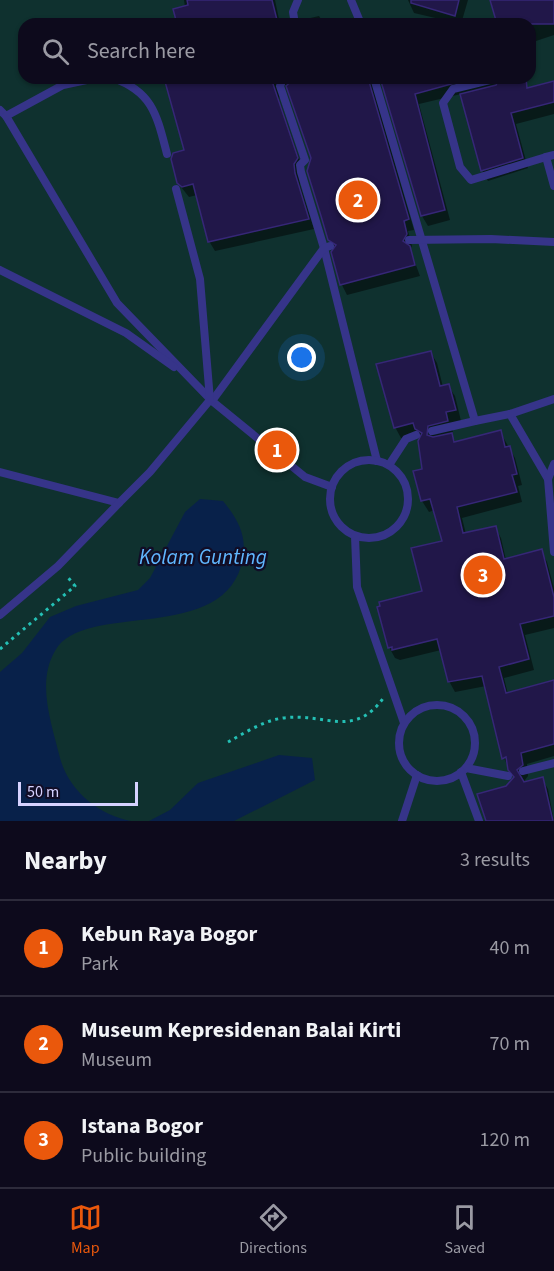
<!DOCTYPE html>
<html lang="en">
<head>
<meta charset="utf-8">
<style>
	body { margin:0; font-family:"Source Sans 3",sans-serif; background:#161325; color:#f1f3f6 }
	.scale { position:absolute; left:18px; bottom:15px; width:120px; box-sizing:border-box; padding-left:6px; border:3px solid #d6d2ff; border-top:0; font-size:16px; line-height:21px; white-space:nowrap; color:#d6d2ff; -webkit-text-stroke:4px #110d26; paint-order:stroke }
	.you { position:absolute; left:302px; top:358px; width:21px; height:21px; margin:-15px; border:4px solid #fff; border-radius:50%; background:#1a73e8; box-shadow:0 0 0 9px #1a73e833 }
	.badge { display:grid; place-items:center; width:39px; height:39px; border-radius:50%; background:#ea580c; color:#fff; font-size:20px; font-weight:700 }
	.pin { position:absolute; translate:-50% -50%; border:3px solid #fff; box-shadow:0 2px 6px #0006 }
	.list { margin:0; padding:0; list-style:none }
	h2 { display:flex; justify-content:space-between; align-items:center; height:78px; margin:0; padding:0 24px; font-size:26px }
	h2 small { font-size:20px; font-weight:400; color:#9a9aa3 }
	.list li { display:grid; grid-template-columns:39px 1fr auto; gap:18px; align-items:center; box-sizing:border-box; height:96px; padding:0 24px; border-top:2px solid #2d2b3b }
	.list b { display:block; font-size:22px; white-space:nowrap }
	.list p { margin:0; font-size:20px; white-space:nowrap; color:#9a9aa3 }
	.list em { font-size:20px; font-style:normal; color:#9a9aa3 }
	.icon { flex:none; width:33px; height:33px; fill:none; stroke:currentColor; stroke-width:2; stroke-linecap:round; stroke-linejoin:round }
	.map { position:relative; flex:none; width:554px; height:821px; overflow:hidden }
	.search { position:absolute; background:#0d0a1c; box-shadow:0 2px 4px #0004; left:18px; right:18px; top:18px; height:66px; display:flex; align-items:center; gap:15px; box-sizing:border-box; padding:0 21px; border-radius:18px; color:#9a9aa3; font-size:22px }
	.sheet { height:366px; background:#0d0a1c }
	nav { display:flex; justify-content:space-around; align-items:center; box-sizing:border-box; height:84px; border-top:2px solid #2d2b3b; background:#0d0a1c; font-size:16px; color:#9a9aa3 }
	nav a { display:grid; justify-items:center; gap:3px }
	nav .on { color:#ea580c }
	.map>svg:first-child { display:block }
</style>
</head>
<body>
<div class="map">
<svg width="554" height="821" viewBox="0 0 554 821">
	<rect width="100%" height="100%" fill="#110d26"/>
	<path fill="#0f312f" fill-rule="evenodd" d="M 0,0 L 554,0 L 554,821 L 0,821 ZM 24,24 L 530,24 L 530,78 L 24,78 Z"/>
	<g fill="#08214a">
		<path d="M 200,499 L 223,501 C 237,518 247,535 243,558 C 227,647 84,599 55,651 C 36,683 52,725 60,758 C 69,791 99,815 131,821 L 0,821 L 0,672 L 22,653 L 50,617 L 76,606 L 138,590 L 150,578 L 185,512 Z"/>
		<polygon points="279,755 312,758 315,780 234,821 149,821 170,810 198,783"/>
	</g>
	<g fill="#0007">
		<polygon points="184,0 275,0 280,24 178,24 185,7"/>
		<polygon points="408,0 468,0 461,24 414,13"/>
		<polygon points="491,0 554,0 554,35 530,43 530,24 499,24"/>
		<polygon points="319,16 324,24 302,24 302,20"/>
		<polygon points="166,78 500,78 505,96 554,82 554,114 516,124 528,168 488,181 482,170 461,94 419,104 450,220 428,226 422,216 383,83 373,87 414,230 408,231 412,246 410,249 420,276 347,295 342,285 332,244 342,250 291,84 284,85 279,99 303,170 299,175 300,185 314,229 215,251 209,241 197,195 189,197 178,183 186,151"/>
		<polygon points="431,353 437,363 443,387 448,386 455,396 461,421 451,423 453,432 450,433 456,443 500,432 515,458 522,485 518,486 522,502 462,518 466,534 495,528 501,538 506,560 541,551 547,562 554,588 554,628 525,635 534,670 504,678 508,694 554,682 554,756 527,764 528,776 522,784 542,779 548,789 554,821 487,821 514,779 504,758 486,686 455,692 449,681 441,650 400,660 395,658 389,647 423,592 444,542 435,510 429,512 422,501 415,472 424,470 421,437 419,434 401,438 395,427"/>
	</g>
	<g fill="#211749" stroke="#362777" stroke-width="1.5">
		<polygon points="187,0 272,0 278,24 177,24 173,9 188,5"/>
		<polygon points="411,0 459,0 455,16 411,3"/>
		<polygon points="490,0 554,0 554,24 497,24"/>
		<polygon points="164,78 271,78 298,158 294,164 295,173 309,219 208,242 193,184 182,187 177,183 171,159 173,153 184,150"/>
		<polygon points="301,78 368,78 409,219 404,221 407,234 403,241 410,246 415,265 340,285 331,252 336,245 328,240 321,216 307,171 311,158 286,86 293,80"/>
		<polygon points="380,78 473,78 415,94 445,210 421,216"/>
		<polygon points="500,78 526,78 527,88 554,81 554,102 511,113 523,158 481,171 460,94 496,85"/>
		<polygon points="431,351 440,386 449,384 456,410 446,412 448,421 428,426 427,435 433,437 452,433 454,442 501,430 505,447 510,446 517,474 512,475 517,492 457,507 463,533 496,526 504,559 542,549 554,597 554,616 520,624 529,659 499,667 506,693 554,680 554,744 521,753 523,765 517,770 524,782 543,777 553,821 486,821 477,794 506,786 514,777 508,770 506,757 502,759 482,676 448,682 437,639 392,650 392,647 388,648 377,607 380,606 379,602 422,591 411,548 442,541 430,499 421,501 413,471 422,469 418,441 422,433 415,429 413,423 394,428 376,364"/>
	</g>
	<g fill="none" stroke-linecap="round" stroke-linejoin="round">
		<g stroke="#24c0b5" stroke-width="3" stroke-dasharray="3 4.5" stroke-linecap="butt">
			<polyline points="0,649 75,586 66,575"/>
			<path d="M 228,742 C 245,733 262,721 283,718 C 324,712 354,740 384,697"/>
		</g>
		<g stroke="#363489" stroke-width="8">
			<polyline points="351,0 361,24"/>
			<polyline points="295,24 293,12 298,0"/>
			<path d="M 113,78 C 153,92 157,116 167,154"/>
			<polyline points="287,78 283,79 280,86 305,160 300,165 301,172 324,248 377,461"/>
			<polyline points="374,78 475,421 432,431"/>
			<polyline points="494,79 453,89 443,103 460,167 471,180 546,157"/>
			<polyline points="0,110 6,116 117,303 212,401 305,477 332,487"/>
			<polyline points="6,116 63,85 96,78"/>
			<polyline points="554,155 546,157 554,186"/>
			<polyline points="409,240 491,239 554,242"/>
			<polyline points="0,270 126,333 174,367"/>
			<polyline points="212,401 324,248 330,246"/>
			<polyline points="510,414 548,479"/>
			<polyline points="475,421 510,414 554,399"/>
			<circle cx="369" cy="499" r="39"/>
			<polyline points="554,464 548,479 554,552"/>
			<polyline points="389,465 406,439 416,435"/>
			<polyline points="0,472 119,503 150,472 210,400 200,279 176,189"/>
			<polyline points="355,536 357,587 404,723"/>
			<polyline points="0,615 58,566 119,503"/>
			<circle cx="437" cy="743" r="38"/>
			<polyline points="466,768 508,776"/>
			<polyline points="523,771 554,763"/>
			<polyline points="461,772 479,821"/>
			<polyline points="402,821 417,775"/>
		</g>
	</g>
	<g text-anchor="middle" stroke-width="4.5" stroke-linejoin="round" paint-order="stroke">
		<g font-size="21" font-style="italic" fill="#60b7ff" stroke="#110d26">
			<text x="203" y="564">Kolam Gunting</text>
		</g>
	</g>
</svg>
<div class="scale">50 m</div>
<div class="you"></div>
<div class="pin badge" style="left:277px;top:450px">1</div>
<div class="pin badge" style="left:358px;top:200px">2</div>
<div class="pin badge" style="left:483px;top:575px">3</div>
<div class="search"><svg class="icon" aria-label="search" viewBox="0 0 24 24"><circle cx="10" cy="10" r="6"/><path d="M15 15l6 6"/></svg>Search here</div>
</div>
<section class="sheet">
<h2>Nearby<small>3 results</small></h2>
<ul class="list">
<li><span class="badge">1</span><div><b>Kebun Raya Bogor</b><p>Park</p></div><em>40 m</em></li>
<li><span class="badge">2</span><div><b>Museum Kepresidenan Balai Kirti</b><p>Museum</p></div><em>70 m</em></li>
<li><span class="badge">3</span><div><b>Istana Bogor</b><p>Public building</p></div><em>120 m</em></li>
</ul>
</section>
<nav>
<a class="on"><svg class="icon" aria-label="map" viewBox="0 0 24 24"><path d="M3 6l6-2 6 2 6-2v14l-6 2-6-2-6 2zM9 4v14M15 6v14"/></svg>Map</a>
<a><svg class="icon" aria-label="directions" viewBox="0 0 24 24"><path d="M12 3l9 9-9 9-9-9zM9 14v-3h6M13 9l2 2-2 2"/></svg>Directions</a>
<a><svg class="icon" aria-label="saved" viewBox="0 0 24 24"><path d="M7 4h10v16l-5-4-5 4z"/></svg>Saved</a>
</nav>
</body>
</html>
